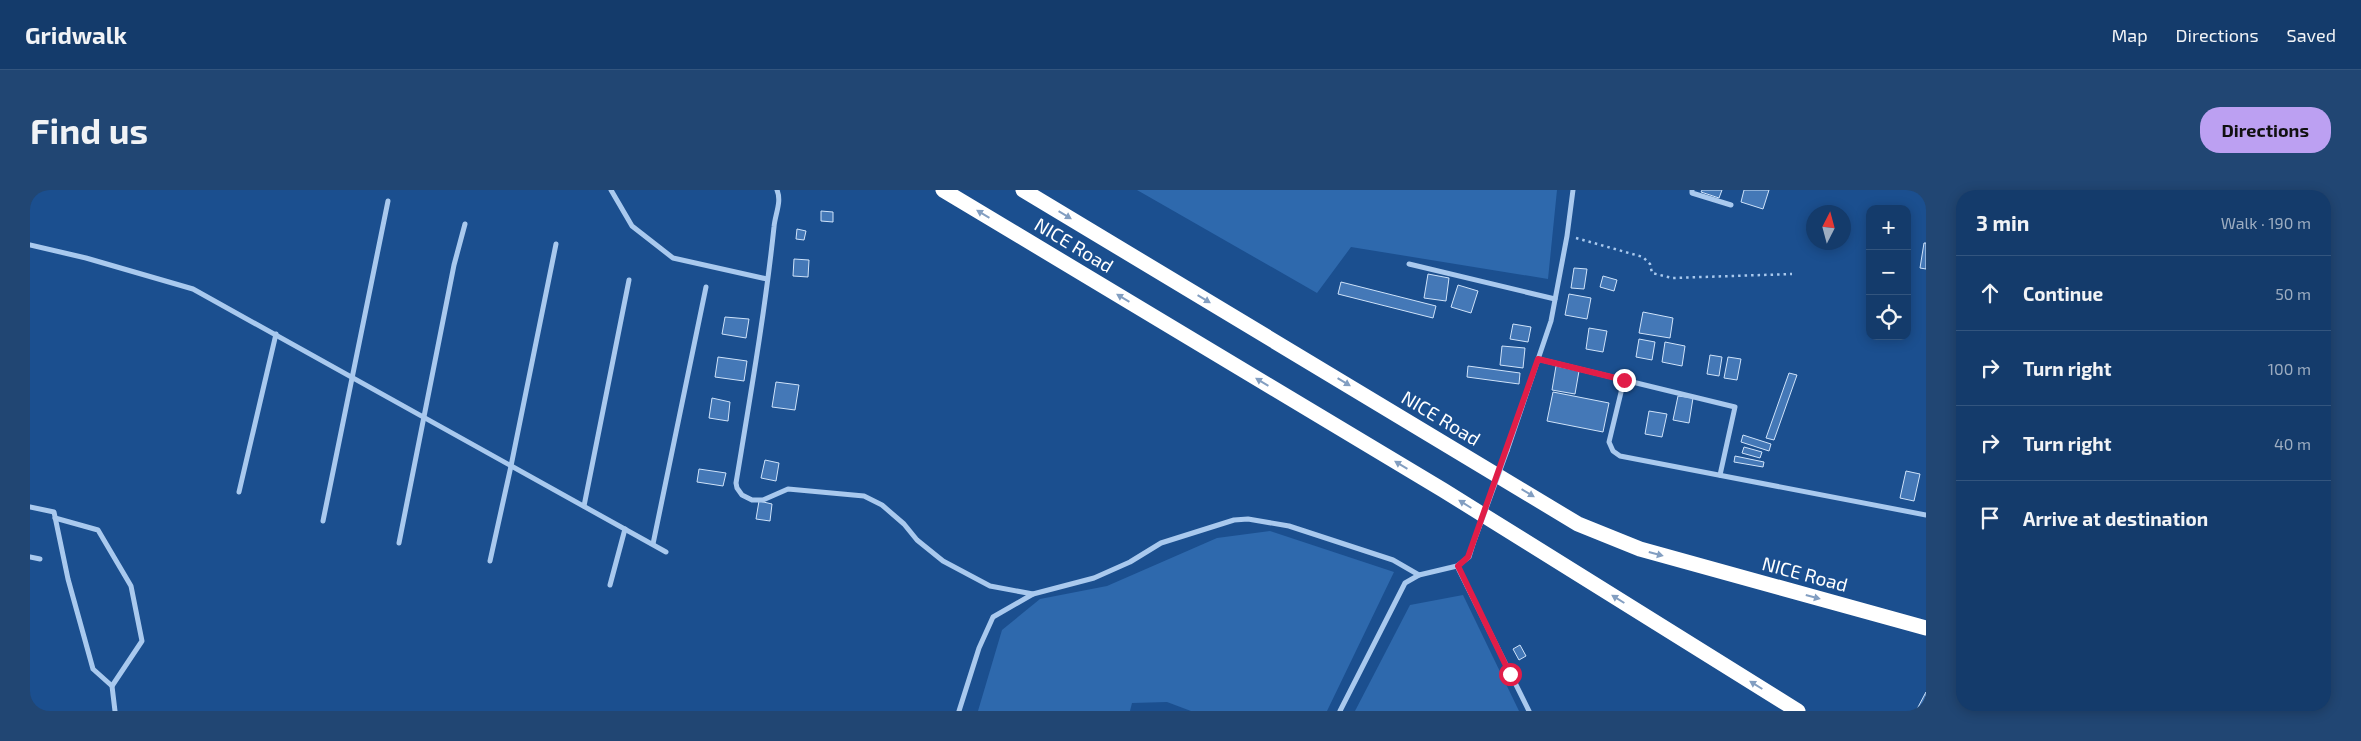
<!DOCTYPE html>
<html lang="en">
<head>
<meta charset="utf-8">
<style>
	body { margin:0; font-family:"Exo 2",sans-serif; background:#214673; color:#f1f3f6 }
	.controls { position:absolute; right:15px; top:15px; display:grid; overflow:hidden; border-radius:10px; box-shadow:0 2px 12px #0003 }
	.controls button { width:45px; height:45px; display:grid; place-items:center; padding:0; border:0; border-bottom:1px solid #33557e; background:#143b6b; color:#f1f3f6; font:25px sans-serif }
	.compass { position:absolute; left:1776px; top:15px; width:45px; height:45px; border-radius:50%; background:#143b6b; box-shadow:0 2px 12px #0003; rotate:6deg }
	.stop { position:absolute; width:15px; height:15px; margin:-11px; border:4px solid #e11d48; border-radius:50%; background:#fff }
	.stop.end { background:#e11d48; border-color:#fff; box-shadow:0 1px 5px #0008 }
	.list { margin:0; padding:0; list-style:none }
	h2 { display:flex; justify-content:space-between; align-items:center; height:65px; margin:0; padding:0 20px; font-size:21px }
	h2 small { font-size:16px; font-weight:400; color:#9dadc1 }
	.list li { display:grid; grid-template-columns:32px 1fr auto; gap:15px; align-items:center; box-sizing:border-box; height:75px; padding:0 20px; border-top:1px solid #33557e }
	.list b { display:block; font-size:19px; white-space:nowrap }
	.list em { font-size:16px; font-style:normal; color:#9dadc1 }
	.icon { flex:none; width:28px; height:28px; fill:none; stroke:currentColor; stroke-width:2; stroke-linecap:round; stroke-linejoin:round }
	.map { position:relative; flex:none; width:1896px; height:521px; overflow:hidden; border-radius:20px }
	header { display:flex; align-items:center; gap:30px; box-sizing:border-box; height:70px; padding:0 25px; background:#143b6b; border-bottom:1px solid #33557e }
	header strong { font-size:24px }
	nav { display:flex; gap:28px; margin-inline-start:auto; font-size:18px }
	.intro { display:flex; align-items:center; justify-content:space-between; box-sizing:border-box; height:120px; padding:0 30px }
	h1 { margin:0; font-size:35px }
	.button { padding:12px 22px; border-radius:20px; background:#bca0f2; color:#111; font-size:18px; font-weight:700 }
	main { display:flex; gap:30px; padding:0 30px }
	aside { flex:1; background:#143b6b; border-radius:20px; box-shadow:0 2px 12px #0003 }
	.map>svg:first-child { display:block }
</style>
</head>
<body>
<header>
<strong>Gridwalk</strong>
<nav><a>Map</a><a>Directions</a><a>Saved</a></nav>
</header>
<div class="intro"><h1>Find us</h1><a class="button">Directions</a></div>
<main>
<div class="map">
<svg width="1896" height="521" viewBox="0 0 1896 521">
	<rect width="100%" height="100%" fill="#1b4f8f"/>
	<g fill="#2e69ad">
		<polygon points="1107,0 1527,0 1518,89 1321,57 1287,103"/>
		<polygon points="1240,341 1364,382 1297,521 1161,521 1137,512 1102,513 1100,521 948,521 972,440 1010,409 1077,396 1187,348"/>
		<polygon points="1433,405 1489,521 1325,521 1380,415"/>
	</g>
	<g fill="#4478b7" stroke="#cfe3fa">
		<polygon points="1672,0 1692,0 1689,8 1671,2"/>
		<polygon points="1714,0 1739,0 1733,19 1711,12"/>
		<polygon points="791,21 803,22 803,32 791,31"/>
		<polygon points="767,39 776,41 774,50 766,49"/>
		<polygon points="1894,53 1896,53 1896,79 1890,78"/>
		<polygon points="764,69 779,70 778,87 763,86"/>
		<polygon points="1544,78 1557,79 1554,99 1541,98"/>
		<polygon points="1398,84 1419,88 1416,111 1394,108"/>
		<polygon points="1573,86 1587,90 1584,101 1570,97"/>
		<polygon points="1311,92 1406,116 1403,128 1308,104"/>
		<polygon points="1428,95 1448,101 1441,123 1421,117"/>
		<polygon points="1539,104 1561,108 1557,129 1535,125"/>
		<polygon points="1613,122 1643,128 1640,148 1609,143"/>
		<polygon points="695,127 719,129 716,148 692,144"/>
		<polygon points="1483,134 1501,137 1498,152 1480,149"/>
		<polygon points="1559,138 1577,141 1573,162 1556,159"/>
		<polygon points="1609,149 1625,152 1622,170 1606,167"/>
		<polygon points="1635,152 1655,156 1652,176 1632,172"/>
		<polygon points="1472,156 1495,158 1493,178 1470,175"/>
		<polygon points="1680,165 1692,167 1689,186 1677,184"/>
		<polygon points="688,167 717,171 714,191 685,187"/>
		<polygon points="1698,167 1711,169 1707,190 1694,188"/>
		<polygon points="1438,176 1490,183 1489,194 1437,187"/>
		<polygon points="1526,176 1549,181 1545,204 1522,200"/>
		<polygon points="1759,183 1767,185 1744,250 1736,248"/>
		<polygon points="746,192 769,195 765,220 742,217"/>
		<polygon points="1523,202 1579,213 1573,242 1517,231"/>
		<polygon points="1648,206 1663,208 1659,233 1643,230"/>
		<polygon points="682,208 700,212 698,231 679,228"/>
		<polygon points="1619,221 1637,224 1632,247 1615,244"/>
		<polygon points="1713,245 1741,254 1739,261 1711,252"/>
		<polygon points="1714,257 1732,262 1730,268 1712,263"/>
		<polygon points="1705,266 1734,272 1733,277 1704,272"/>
		<polygon points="735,270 749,273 746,291 731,288"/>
		<polygon points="669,279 696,283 693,296 667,292"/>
		<polygon points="1876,281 1890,284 1884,311 1870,308"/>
		<polygon points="729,311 742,314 740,331 726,329"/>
		<polygon points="1490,455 1496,466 1489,470 1483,459"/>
		<polygon points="1896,502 1896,521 1886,521"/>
	</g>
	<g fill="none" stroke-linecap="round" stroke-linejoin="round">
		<polyline stroke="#a9c9ee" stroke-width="2.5" stroke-dasharray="2.5 4" stroke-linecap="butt" points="1546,48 1613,67 1620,74 1622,83 1642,88 1762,84"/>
		<g stroke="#a9c9ee" stroke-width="5">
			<polyline points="581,0 602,36 643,68 737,89"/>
			<path d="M 747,0 C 752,12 745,24 744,37 C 735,122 720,208 706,293 L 707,298 L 712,305 L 722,310 L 733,310 L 758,299 L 834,306 L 852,315 L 874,334 L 887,350 L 913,371 L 960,396 L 1003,404 L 1064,388 L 1100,372 L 1131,353 L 1204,330 L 1218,329 L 1259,336 L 1363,370 L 1389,385"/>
			<polyline points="1662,0 1662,3 1701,15"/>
			<polyline points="0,55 56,68 163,99 636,362"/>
			<polyline points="1379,74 1525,109"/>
			<polyline points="1508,169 1705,217 1690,285"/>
			<polyline points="1594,190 1579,252 1583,261 1590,266 1896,325"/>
			<polyline points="1477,261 1521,131 1537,46 1543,0"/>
			<polyline points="209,302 246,144"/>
			<polyline points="554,316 599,90"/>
			<polyline points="0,317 24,322 38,389 63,479 82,496 85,521"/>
			<polyline points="25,328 68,340 101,396 112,451 82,496"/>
			<polyline points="293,331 358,11"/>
			<polyline points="369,353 424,75 435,34"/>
			<polyline points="623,354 676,97"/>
			<polyline points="0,367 10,369"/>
			<polyline points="460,371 481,276 526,54"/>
			<polyline points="1427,376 1499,521"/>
			<polyline points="580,395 595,339"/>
			<polyline points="929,521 949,458 963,427 1003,404"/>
			<polyline points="1310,521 1375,393 1389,385 1427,376 1439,367 1443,354"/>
		</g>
		<g stroke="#fff" stroke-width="15">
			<polyline points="913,0 1413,300 1768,521"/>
			<polyline points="993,0 1548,334 1610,359 1896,438"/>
		</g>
		<polyline stroke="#a9c9ee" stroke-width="5" points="1443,354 1477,261"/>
	</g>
	<defs><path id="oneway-solid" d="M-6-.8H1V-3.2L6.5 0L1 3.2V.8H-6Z" transform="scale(1.25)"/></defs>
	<g fill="#829ec1">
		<use href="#oneway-solid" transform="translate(953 24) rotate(-149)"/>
		<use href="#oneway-solid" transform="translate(1035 25) rotate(31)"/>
		<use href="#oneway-solid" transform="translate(1093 108) rotate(-149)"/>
		<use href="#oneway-solid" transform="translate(1174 109) rotate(31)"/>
		<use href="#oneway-solid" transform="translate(1232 192) rotate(-149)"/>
		<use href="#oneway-solid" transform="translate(1314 192) rotate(31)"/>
		<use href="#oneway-solid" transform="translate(1371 275) rotate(-149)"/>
		<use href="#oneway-solid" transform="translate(1498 303) rotate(31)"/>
		<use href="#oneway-solid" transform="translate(1435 314) rotate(-148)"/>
		<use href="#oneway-solid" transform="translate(1626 364) rotate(15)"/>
		<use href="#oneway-solid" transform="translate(1783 407) rotate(15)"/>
		<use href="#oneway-solid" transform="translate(1588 409) rotate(-148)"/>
		<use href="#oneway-solid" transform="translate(1726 495) rotate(-148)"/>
	</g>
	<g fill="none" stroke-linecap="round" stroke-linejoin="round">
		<polyline stroke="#e11d48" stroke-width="6" points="1480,484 1428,376 1438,367 1508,169 1594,190"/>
	</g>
	<g text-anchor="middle" stroke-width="4" stroke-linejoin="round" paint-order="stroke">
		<g font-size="19" fill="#fff" stroke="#1b4f8f">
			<text transform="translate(1044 55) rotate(31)" y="7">NICE Road</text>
			<text transform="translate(1411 228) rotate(31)" y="7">NICE Road</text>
			<text transform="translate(1775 384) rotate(15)" y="7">NICE Road</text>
		</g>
	</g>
</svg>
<div class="controls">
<button>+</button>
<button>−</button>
<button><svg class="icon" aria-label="locate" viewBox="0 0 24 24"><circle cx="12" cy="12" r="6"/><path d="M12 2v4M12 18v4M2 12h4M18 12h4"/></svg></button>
</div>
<svg class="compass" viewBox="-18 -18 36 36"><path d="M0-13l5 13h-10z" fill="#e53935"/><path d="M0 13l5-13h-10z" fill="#9dadc1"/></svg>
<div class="stop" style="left:1480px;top:484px"></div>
<div class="stop end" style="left:1594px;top:190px"></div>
</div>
<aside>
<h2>3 min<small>Walk · 190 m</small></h2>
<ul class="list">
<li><svg class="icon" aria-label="ahead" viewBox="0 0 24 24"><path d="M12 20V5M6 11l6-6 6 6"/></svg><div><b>Continue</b></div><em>50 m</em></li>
<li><svg class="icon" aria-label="right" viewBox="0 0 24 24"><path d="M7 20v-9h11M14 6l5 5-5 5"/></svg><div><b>Turn right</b></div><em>100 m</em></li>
<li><svg class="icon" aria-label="right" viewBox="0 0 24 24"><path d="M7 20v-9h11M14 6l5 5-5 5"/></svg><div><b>Turn right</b></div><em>40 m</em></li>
<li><svg class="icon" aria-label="arrive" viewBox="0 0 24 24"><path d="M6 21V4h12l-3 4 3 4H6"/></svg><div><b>Arrive at destination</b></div></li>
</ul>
</aside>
</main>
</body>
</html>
